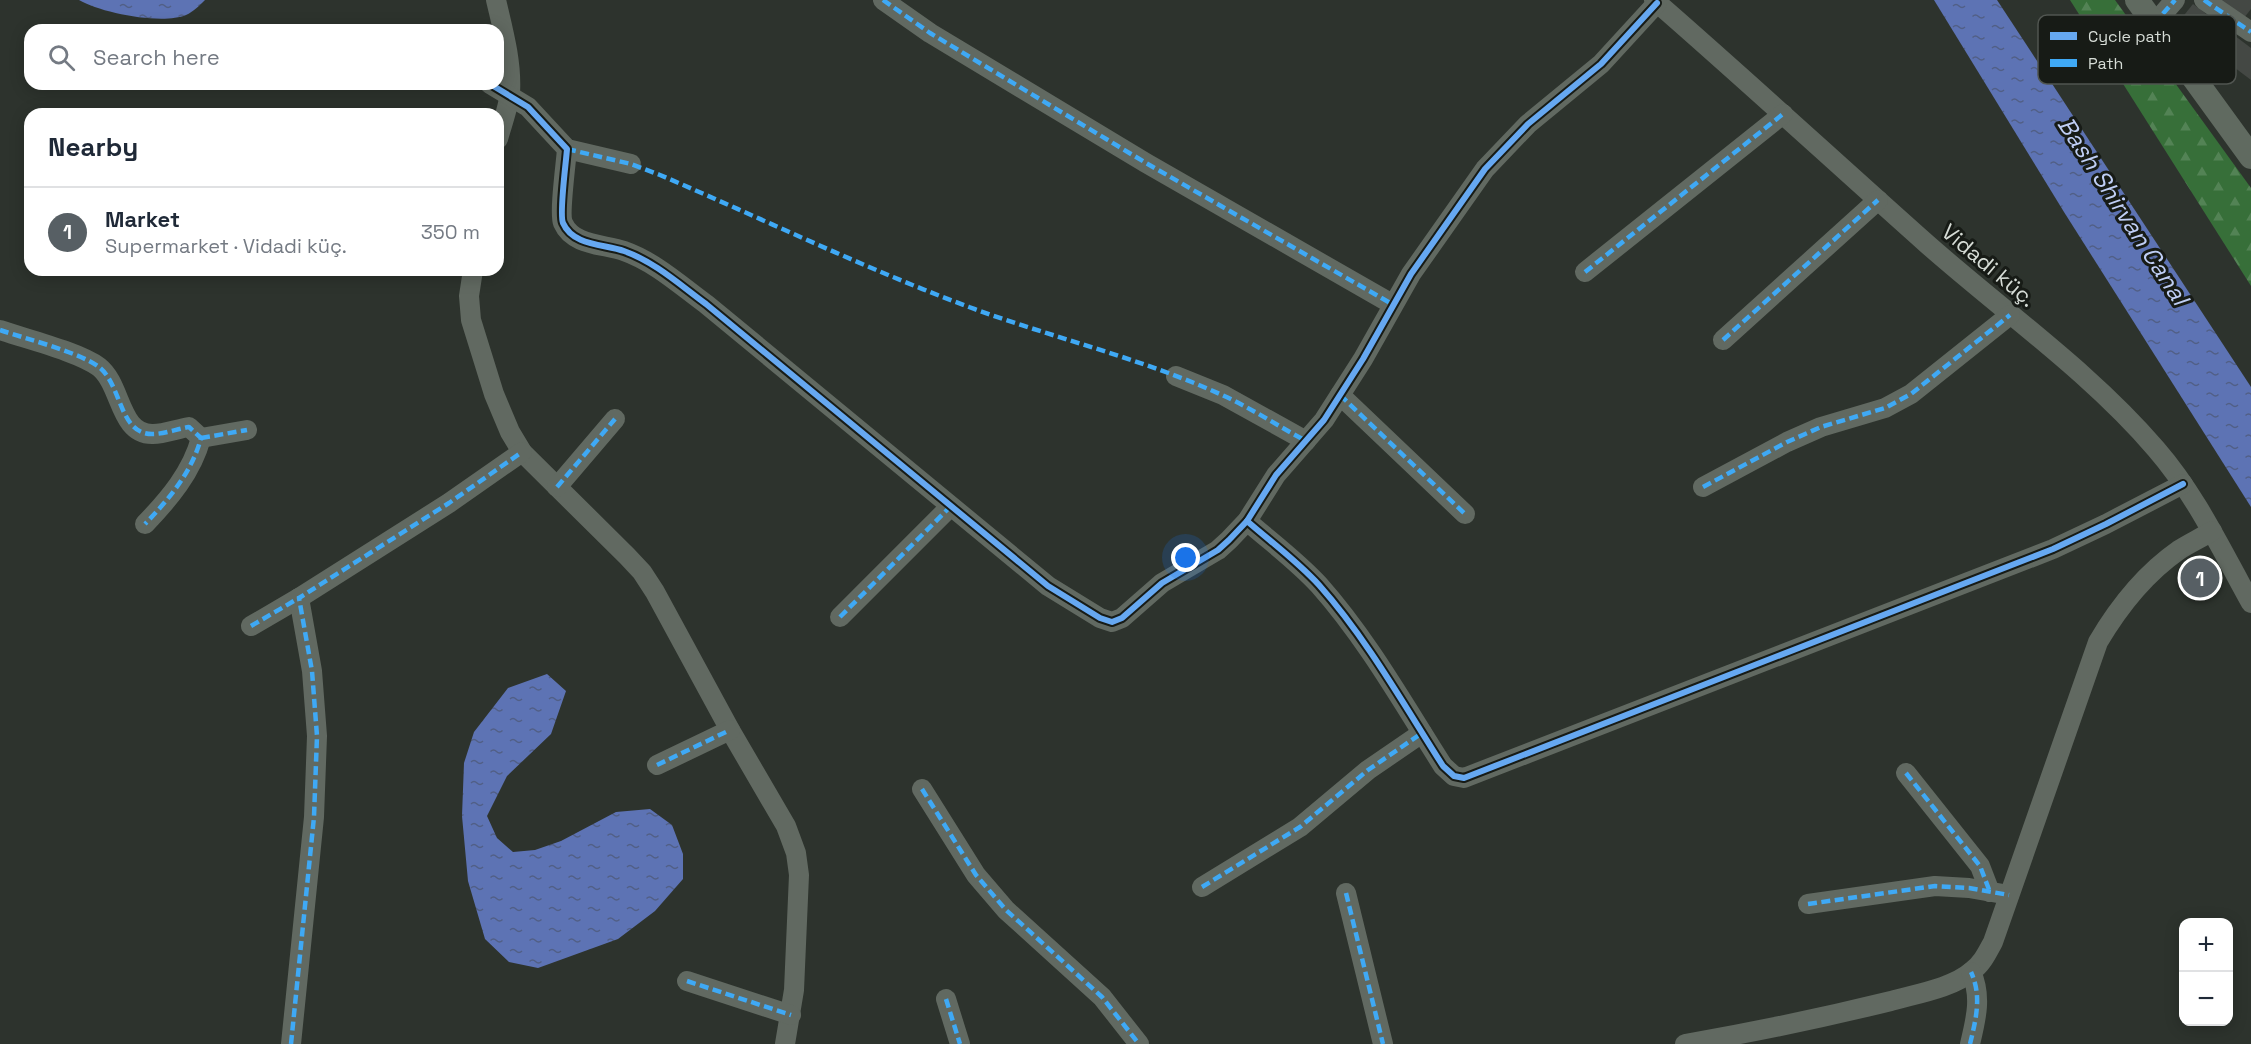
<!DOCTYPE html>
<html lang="en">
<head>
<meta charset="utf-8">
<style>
	body { margin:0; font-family:"Space Grotesk",sans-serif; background:#f2f2f3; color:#1f2937 }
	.controls { position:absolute; right:18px; bottom:18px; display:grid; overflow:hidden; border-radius:12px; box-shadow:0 3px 15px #0003 }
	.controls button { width:54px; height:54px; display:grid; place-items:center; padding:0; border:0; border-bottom:2px solid #e0e1e3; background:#fff; color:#1f2937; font:30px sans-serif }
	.you { position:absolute; left:1186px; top:558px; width:21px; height:21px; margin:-15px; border:4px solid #fff; border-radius:50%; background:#1a73e8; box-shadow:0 0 0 9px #1a73e833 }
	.badge { display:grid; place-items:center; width:39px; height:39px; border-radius:50%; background:#575f64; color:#fff; font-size:20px; font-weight:700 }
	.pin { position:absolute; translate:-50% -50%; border:3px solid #fff; box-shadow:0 2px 6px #0006 }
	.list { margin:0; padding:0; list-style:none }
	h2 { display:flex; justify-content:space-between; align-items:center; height:78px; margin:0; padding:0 24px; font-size:26px }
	h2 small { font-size:20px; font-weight:400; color:#747a83 }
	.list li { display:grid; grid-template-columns:39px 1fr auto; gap:18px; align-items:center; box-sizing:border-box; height:90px; padding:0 24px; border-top:2px solid #e0e1e3 }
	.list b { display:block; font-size:22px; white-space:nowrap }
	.list p { margin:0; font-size:20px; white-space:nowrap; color:#747a83 }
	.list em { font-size:20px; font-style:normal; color:#747a83 }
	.icon { flex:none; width:33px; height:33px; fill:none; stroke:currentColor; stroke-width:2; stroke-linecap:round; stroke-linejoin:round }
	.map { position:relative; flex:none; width:2251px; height:1044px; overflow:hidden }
	.search { position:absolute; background:#fff; box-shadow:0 3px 15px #0003; left:24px; top:24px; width:480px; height:66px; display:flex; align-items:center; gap:15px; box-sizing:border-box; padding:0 21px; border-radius:18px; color:#747a83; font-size:22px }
	.panel { position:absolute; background:#fff; box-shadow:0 3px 15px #0003; left:24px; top:108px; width:480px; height:168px; border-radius:18px }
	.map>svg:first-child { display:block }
</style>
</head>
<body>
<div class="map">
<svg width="2251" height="1044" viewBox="0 0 2251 1044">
	<defs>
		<pattern id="forest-firs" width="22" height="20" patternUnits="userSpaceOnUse" patternTransform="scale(1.5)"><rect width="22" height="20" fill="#376f39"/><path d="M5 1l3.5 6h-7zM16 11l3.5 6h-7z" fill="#538355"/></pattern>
		<pattern id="water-ripples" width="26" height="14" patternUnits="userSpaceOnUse" patternTransform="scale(1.5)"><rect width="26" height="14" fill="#5d73b4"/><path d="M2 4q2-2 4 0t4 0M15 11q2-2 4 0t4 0" fill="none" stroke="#515f86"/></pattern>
	</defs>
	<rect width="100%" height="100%" fill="#2d332d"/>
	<polygon fill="url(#forest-firs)" points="2070,0 2115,0 2251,188 2251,286"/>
	<g fill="url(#water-ripples)">
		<path d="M 79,0 L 205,0 C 200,5 193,12 186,15 C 162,25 101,13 79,0 Z"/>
		<polygon points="1934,0 1997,0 2251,387 2251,507 2064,212"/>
		<polygon points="547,674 566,691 551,734 507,776 487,816 497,838 513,852 535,850 561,841 616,812 650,809 672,825 683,854 683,879 655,911 618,939 538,968 509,962 485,939 468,881 462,816 464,763 474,732 508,688"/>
	</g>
	<g fill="#444844">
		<polygon points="2220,0 2251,0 2251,9 2244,18"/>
		<polygon points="2193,4 2251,48 2251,80 2177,24"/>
	</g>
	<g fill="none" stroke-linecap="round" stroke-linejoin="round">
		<g stroke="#616961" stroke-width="20">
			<path d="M 496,0 C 503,30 512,62 510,93 C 508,109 502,124 498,139"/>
			<polyline points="883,0 930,33 1146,163 1392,304"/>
			<path d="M 1654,0 C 1746,80 1836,163 1927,244 C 2004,312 2090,372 2156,449 C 2196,495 2222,551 2251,603"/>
			<polyline points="2204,0 2251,32"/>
			<polyline points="2154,24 2175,0"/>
			<path d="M 490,84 L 528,107 L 567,149 C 566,163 559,214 563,223 C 573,246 604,244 624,251 C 655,262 680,285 706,304 L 1048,586 L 1100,618 L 1112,622 L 1122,618 L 1162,583 L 1218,550 L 1229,540 L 1247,521 L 1276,475 L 1324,420 L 1363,359 L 1411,274 L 1485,169 L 1528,124 L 1601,64 L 1657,3"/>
			<polyline points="567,149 631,164"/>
			<polyline points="473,270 469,296 471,320 494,394 510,432 522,452 627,556 642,572 655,592 730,730 786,826 796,853 799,875 794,990 785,1044"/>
			<polyline points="1585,272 1783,114"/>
			<path d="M 0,330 C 26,339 79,352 99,367 C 122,385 119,435 153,434 C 164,434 177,429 189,427 L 201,438 C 192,472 169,499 145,524"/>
			<polyline points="1723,340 1878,200"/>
			<polyline points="1176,376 1223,395 1306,441"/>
			<polyline points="1340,395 1465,514"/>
			<polyline points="201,438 247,430"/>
			<polyline points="557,487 615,419"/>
			<polyline points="1703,487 1787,442 1821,427 1885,408 1911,394 2010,315"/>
			<path d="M 1247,521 C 1271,542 1297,561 1319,585 C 1367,639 1404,705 1443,766 L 1454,776 L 1464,778 L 2053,549 L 2106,524 L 2183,484"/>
			<polyline points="840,617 950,507"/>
			<polyline points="251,626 299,598"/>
			<polyline points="657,765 730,730"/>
			<polyline points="1906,773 1980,866 1990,892"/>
			<polyline points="922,789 976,875 1006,910 1102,997 1139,1044"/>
			<polyline points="1202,887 1300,827 1368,770 1422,733"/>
			<polyline points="1346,893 1383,1044"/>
			<polyline points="1808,904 1935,886 1969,888 2009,895"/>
			<polyline points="687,981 791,1015"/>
			<polyline points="946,999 960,1044"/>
			<polyline points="291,1044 314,817 317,736 312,671 299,598 449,503 522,452"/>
			<path d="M 1685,1044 C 1754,1032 1822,1018 1891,1001 C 1915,994 1953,988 1972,971 C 1982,964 1987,953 1993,942 L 2098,642 C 2118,608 2146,573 2179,550 C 2190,543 2201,538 2212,531"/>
			<path d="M 1970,1044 C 1976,1019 1982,996 1971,972"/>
		</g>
		<polyline stroke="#606a60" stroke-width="24" points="2137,0 2251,157"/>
		<g stroke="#3fa9f5" stroke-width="4.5" stroke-dasharray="9 4.5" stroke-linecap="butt">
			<polyline points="883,0 930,33 1146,163 1392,304"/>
			<polyline points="2204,0 2251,32"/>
			<polyline points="2154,24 2175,0"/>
			<path d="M 567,149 L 631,164 L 660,175 C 763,219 864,268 969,307 C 1053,338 1141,358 1222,395 C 1251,408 1278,426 1306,441"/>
			<polyline points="1585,272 1783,114"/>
			<path d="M 0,330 C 26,339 79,352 99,367 C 122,385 119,435 153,434 C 164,434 177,429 189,427 L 201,438 C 192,472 169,499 145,524"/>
			<polyline points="1723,340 1878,200"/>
			<polyline points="1340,395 1465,514"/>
			<polyline points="201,438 247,430"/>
			<polyline points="557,487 615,419"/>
			<polyline points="1703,487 1787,442 1821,427 1885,408 1911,394 2010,315"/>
			<polyline points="840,617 950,507"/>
			<polyline points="251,626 299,598"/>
			<polyline points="657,765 730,730"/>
			<polyline points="1906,773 1980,866 1990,892"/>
			<polyline points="922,789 976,875 1006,910 1102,997 1139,1044"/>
			<polyline points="1202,887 1300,827 1368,770 1422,733"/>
			<polyline points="1346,893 1383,1044"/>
			<polyline points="1808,904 1935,886 1969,888 2009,895"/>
			<polyline points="687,981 791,1015"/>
			<polyline points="946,999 960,1044"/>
			<polyline points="291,1044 314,817 317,736 312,671 299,598 449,503 522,452"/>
			<path d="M 1970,1044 C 1976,1019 1982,996 1971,972"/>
		</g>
		<g stroke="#171b16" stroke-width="10">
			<g id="cycleway">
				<path d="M 490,84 L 528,107 L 567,149 C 566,163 559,214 563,223 C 573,246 604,244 624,251 C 655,262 680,285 706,304 L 1048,586 L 1100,618 L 1112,622 L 1122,618 L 1162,583 L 1218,550 L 1229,540 L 1247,521 L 1276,475 L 1324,420 L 1363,359 L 1411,274 L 1485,169 L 1528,124 L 1601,64 L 1657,3"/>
				<path d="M 1247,521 C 1271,542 1297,561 1319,585 C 1367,639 1404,705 1443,766 L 1454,776 L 1464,778 L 2053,549 L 2106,524 L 2183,484"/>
			</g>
		</g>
		<use href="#cycleway" stroke="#66a8f1" stroke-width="6"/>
	</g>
	<g text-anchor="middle" stroke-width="6" stroke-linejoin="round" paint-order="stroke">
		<g font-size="22" fill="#d6dcd6" stroke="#171b16">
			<text transform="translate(1989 265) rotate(40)" y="8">Vidadi küç.</text>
		</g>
		<g font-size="24" font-style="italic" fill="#bfcef5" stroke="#171b16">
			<text transform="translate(2123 211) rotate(57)" y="8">Bash Shirvan Canal</text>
		</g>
	</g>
	<rect x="2038" y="15" width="198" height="69" rx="9" fill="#171b16" stroke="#505550" stroke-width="1.5"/>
	<rect x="2050" y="32" width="27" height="8" fill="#66a8f1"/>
	<rect x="2050" y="59" width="27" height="8" fill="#3fa9f5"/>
	<g font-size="16" fill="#d6dcd6">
		<text x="2088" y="42">Cycle path</text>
		<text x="2088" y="69">Path</text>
	</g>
</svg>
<div class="controls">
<button>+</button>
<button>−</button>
</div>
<div class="you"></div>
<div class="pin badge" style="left:2200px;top:578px">1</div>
<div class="search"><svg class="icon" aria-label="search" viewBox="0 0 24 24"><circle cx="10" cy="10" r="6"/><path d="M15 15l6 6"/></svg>Search here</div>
<section class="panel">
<h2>Nearby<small></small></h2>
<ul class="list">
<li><span class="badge">1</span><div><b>Market</b><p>Supermarket · Vidadi küç.</p></div><em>350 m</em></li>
</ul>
</section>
</div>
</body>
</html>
